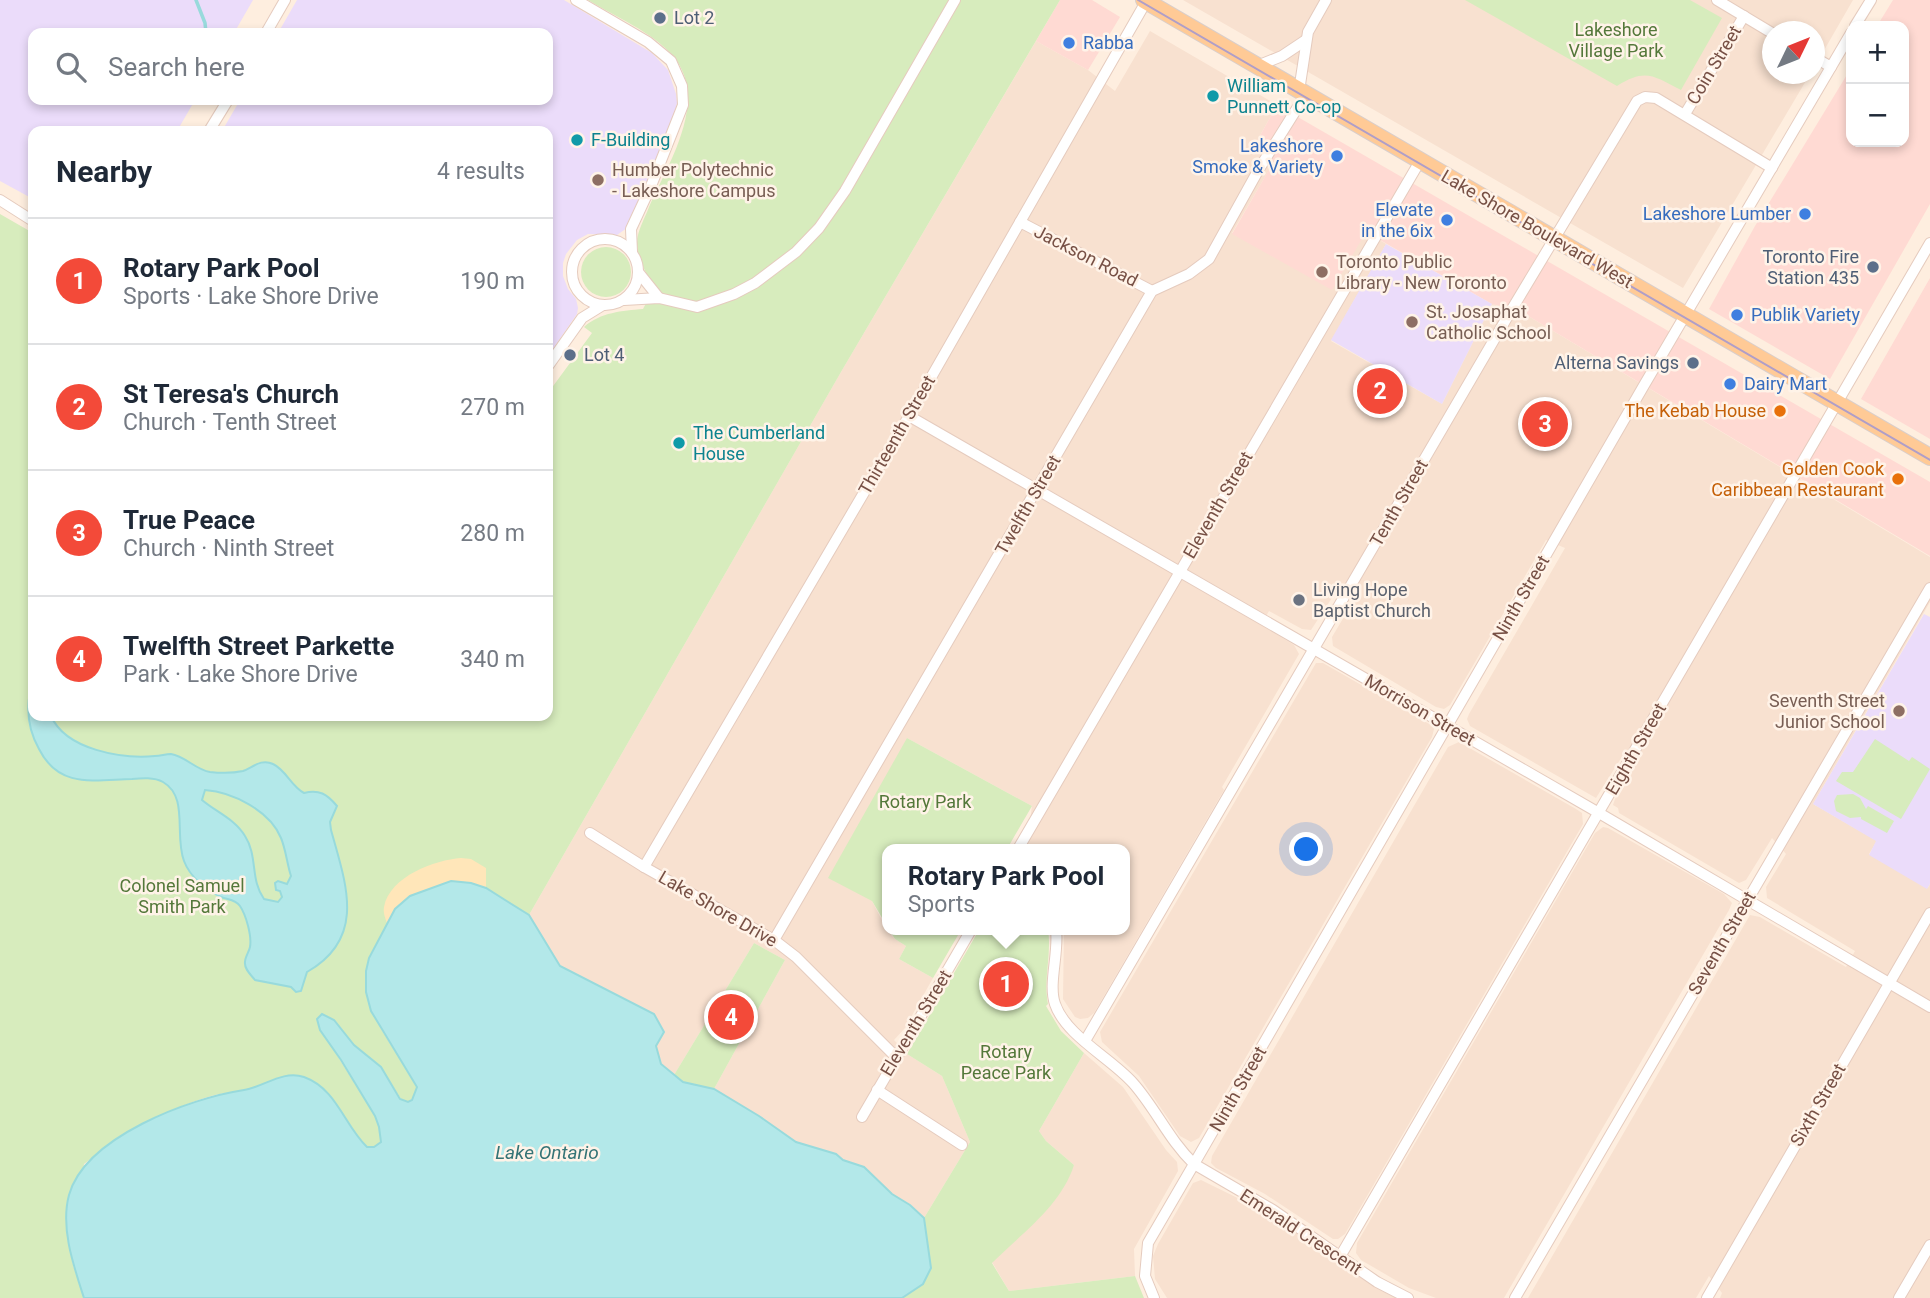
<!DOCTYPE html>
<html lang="en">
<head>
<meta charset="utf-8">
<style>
	body { margin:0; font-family:Roboto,sans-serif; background:#f2f2f3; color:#1f2937 }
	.controls { position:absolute; right:21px; top:21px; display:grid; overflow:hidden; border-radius:14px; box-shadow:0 4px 10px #0003 }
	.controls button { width:63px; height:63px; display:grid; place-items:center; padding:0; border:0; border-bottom:2px solid #e0e1e3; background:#fff; color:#1f2937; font:35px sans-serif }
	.compass { position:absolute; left:1762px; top:21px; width:63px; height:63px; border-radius:50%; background:#fff; box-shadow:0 4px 10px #0003; rotate:47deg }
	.you { position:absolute; left:1307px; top:850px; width:24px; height:24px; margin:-18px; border:5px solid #fff; border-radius:50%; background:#1a73e8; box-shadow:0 0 0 10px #1a73e833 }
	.badge { display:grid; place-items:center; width:46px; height:46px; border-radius:50%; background:#f34a39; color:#fff; font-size:23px; font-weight:700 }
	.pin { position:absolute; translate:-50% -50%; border:4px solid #fff; box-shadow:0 2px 7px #0006 }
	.popup { position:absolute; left:882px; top:844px; width:248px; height:91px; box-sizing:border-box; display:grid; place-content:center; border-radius:14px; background:#fff; filter:drop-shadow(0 2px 5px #0005); font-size:23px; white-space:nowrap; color:#747a83 }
	.popup b { font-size:26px; color:#1f2937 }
	.popup::after { content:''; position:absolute; left:50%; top:100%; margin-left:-14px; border:14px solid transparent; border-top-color:#fff }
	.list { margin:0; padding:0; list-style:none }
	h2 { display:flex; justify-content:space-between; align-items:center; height:91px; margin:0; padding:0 28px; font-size:30px }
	h2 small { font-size:23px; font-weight:400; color:#747a83 }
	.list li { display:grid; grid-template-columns:46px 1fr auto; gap:21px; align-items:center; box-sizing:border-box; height:126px; padding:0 28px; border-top:2px solid #e0e1e3 }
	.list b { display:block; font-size:26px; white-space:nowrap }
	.list p { margin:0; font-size:23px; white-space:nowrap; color:#747a83 }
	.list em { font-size:23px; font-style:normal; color:#747a83 }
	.icon { flex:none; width:38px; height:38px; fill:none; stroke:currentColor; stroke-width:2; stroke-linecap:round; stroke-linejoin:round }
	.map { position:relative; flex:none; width:1930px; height:1298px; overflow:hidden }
	.search { position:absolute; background:#fff; box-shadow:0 4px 10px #0003; left:28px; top:28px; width:525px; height:77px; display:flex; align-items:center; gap:18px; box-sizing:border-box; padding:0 24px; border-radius:14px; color:#747a83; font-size:26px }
	.panel { position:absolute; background:#fff; box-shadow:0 4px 10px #0003; left:28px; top:126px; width:525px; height:595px; border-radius:14px }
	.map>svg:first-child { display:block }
</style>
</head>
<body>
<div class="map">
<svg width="1930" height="1298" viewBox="0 0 1930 1298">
	<rect width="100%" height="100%" fill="#feeedf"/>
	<g fill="#f8e1d0">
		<polygon points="1183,0 1853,0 1815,66 1814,32 1772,32 1772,74 1810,74 1683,288"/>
		<polygon points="1150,31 1277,105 1253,148 1275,160 1232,233 1365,231 1386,244 1331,341 1442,404 1492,304 1518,310 1930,557 1930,602 1813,804 1877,841 1869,854 1928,888 1930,884 1930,1298 1720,1298 1722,1293 1709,1276 1696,1298 1528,1298 1750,915 1760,917 1846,967 1855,951 1767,898 1766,887 1786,854 1772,838 1746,880 1739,883 1619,813 1618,808 1613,805 1615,799 1635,762 1623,755 1596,798 1470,726 1467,719 1469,714 1565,548 1546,540 1450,705 1444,709 1436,707 1333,646 1332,637 1357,595 1341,584 1311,630 1302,629 1269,611 1261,625 1294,645 1299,654 1222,787 1224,790 1207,819 1094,1013 1088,1018 1080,1019 1075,1017 1063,999 1064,930 1125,930 1125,849 1026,849 1032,806 907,738 872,901 887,930 895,939 906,946 899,959 933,978 905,1028 894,1040 907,1054 942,1076 970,1142 924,1218 910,1204 892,1194 864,1167 843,1160 836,1154 796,1142 759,1116 714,1089 785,960 754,943 674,1075 661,1064 656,1046 587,981 560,966 529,915 841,372 1036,41 1088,70 1115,91"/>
		<polygon points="1316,663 1323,663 1431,725 1434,729 1432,737 1217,1107 1199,1138 1191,1142 1180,1136 1139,1076 1102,1042 1100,1032"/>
		<polygon points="1459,742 1576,809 1582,813 1583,824 1345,1234 1338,1239 1333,1239 1265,1194 1216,1168 1211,1163 1212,1156 1448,747"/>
		<polygon points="1603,827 1608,828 1724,894 1732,903 1729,910 1504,1298 1436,1298 1409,1288 1361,1260 1356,1253 1357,1243 1595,833"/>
		<polygon points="1084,1053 1123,1087 1166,1150 1177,1162 1178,1171 1134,1249 1135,1276 1009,1291 992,1262 1047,1209 1074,1165 1046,1141 1039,1131"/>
		<polygon points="1201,1180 1264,1211 1370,1284 1395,1298 1167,1298 1155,1279 1153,1256 1158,1244 1193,1183"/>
	</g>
	<g fill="#ffdad3">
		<polygon points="1060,0 1092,0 1120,17 1088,70 1036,41"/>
		<polygon points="1893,0 1930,0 1930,204 1830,379 1709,309 1755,226 1851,68 1851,142 1904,142 1904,26 1877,26"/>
		<polygon points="1277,105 1930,482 1930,556 1518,310 1492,304 1366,232 1332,290 1232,234 1274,161 1253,148"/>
		<polygon points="1930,278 1930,439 1861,399"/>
	</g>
	<g fill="#ebdcfa">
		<polygon points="0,0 253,0 234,33 33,33 33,100 195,100 177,131 33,131 33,199 0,181"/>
		<polygon points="297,0 564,0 652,53 668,70 676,94 677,103 672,123 627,228 617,235 588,234 577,240 566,254 563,263 563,276 568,289 576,299 578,308 577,314 548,356 548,131 222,131 240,100 548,100 548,33 278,33"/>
		<polygon points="1386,244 1492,304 1442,404 1331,340"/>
		<polygon points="1924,614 1930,617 1930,884 1927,889 1869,855 1876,841 1813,804"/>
	</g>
	<g fill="#d7ecbd">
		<path d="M 588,0 L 1060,0 L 841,372 L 529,915 L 486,888 L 410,896 L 395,909 L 369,958 L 365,981 L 381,1029 L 417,1087 L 415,1096 L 408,1102 L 401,1099 L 381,1067 L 354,1045 L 341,1028 L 330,1044 L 375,1116 L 379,1127 L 381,1141 L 374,1147 L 367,1147 C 344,1126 338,1094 308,1079 C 288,1069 271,1083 253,1089 C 239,1093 224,1092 211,1096 C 163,1110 123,1134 84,1164 L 71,1251 L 73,1265 L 84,1298 L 0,1298 L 0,214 L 33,233 L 33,716 L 548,716 L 548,393 L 592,333 L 584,327 C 601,312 622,311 643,309 L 654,288 C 647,275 637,258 637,243 C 637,231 645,218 649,207 C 668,164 710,100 673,56 C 654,33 614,16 588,0 Z"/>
		<path d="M 1465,0 L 1690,0 L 1722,18 L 1681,90 C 1653,76 1646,68 1617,86 Z"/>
		<circle cx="606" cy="272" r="25"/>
		<polygon points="907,738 1032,806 1007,849 887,849 887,926 872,901 828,878"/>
		<polygon points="1875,739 1909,761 1912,757 1930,769 1901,819 1836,781 1842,772 1853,772"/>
		<polygon points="1853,794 1860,798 1866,809 1868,806 1894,821 1887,833 1861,819 1861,817 1850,818 1836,811 1834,801 1837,795"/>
		<polygon points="889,930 961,930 933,978 899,959 906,946 895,939"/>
		<path d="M 979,930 L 1048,930 C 1052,954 1043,979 1048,1004 L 1046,1006 L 1061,1031 L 1084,1053 L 1039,1131 L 1046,1141 L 1074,1165 C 1061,1206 1022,1233 992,1263 L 1009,1291 L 1135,1276 L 1144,1298 L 902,1298 L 923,1284 L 931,1269 L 924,1218 L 970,1142 L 942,1076 L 907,1054 Z"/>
		<polygon points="754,943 785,960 714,1089 683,1082 674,1075"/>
	</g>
	<path fill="#ffe6b9" d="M 461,858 L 471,859 L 486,868 L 486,888 L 471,883 L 395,909 L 387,923 C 385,918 383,912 384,907 C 390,876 435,860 461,858 Z"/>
	<g fill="#b3e8e9" stroke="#98dadc" stroke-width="2" fill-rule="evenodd">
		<path d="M 33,690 L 33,716 L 51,716 C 66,750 122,759 155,756 C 161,756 165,754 171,754 C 185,756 196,770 210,772 C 219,773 234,773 243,771 C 252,768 261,758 273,764 C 286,770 291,786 304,793 C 319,789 327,794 337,806 L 330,822 L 331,830 C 346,884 367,938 307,972 L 301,991 L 296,992 L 291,987 L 255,980 C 251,975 244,969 245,962 C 245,957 249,952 250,947 C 252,936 246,915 240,906 C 235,899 228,900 221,897 C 206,890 190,877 184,861 C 174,835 189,797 163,782 C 154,777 142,778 132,779 C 94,780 59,789 39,749 C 29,731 26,712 30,692 ZM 205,790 C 233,792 270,811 281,838 C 286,850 287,864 291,876 L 287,884 L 278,881 L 275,883 L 276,890 L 280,891 L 282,897 L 278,902 L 264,899 C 250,880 258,856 245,836 C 235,819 216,812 202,800 Z"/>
		<path d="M 451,881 L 471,883 L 486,888 L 529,915 L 560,966 L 654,1014 L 664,1032 L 656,1046 L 661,1064 L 683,1082 L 714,1089 L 759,1116 L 796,1142 L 836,1154 L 843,1160 L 864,1167 L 892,1194 L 910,1205 L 924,1218 L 931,1268 L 923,1284 L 902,1298 L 84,1298 C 74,1267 60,1228 69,1195 C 85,1137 190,1098 244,1090 C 264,1087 282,1070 304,1077 C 337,1089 344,1125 367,1147 L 374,1147 L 381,1142 L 379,1127 L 375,1116 L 341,1060 L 320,1030 L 317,1019 L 322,1014 L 334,1020 L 354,1045 L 381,1067 L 400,1099 L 408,1102 L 412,1100 L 417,1087 L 371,1011 L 366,992 L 366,971 L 369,958 L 395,909 L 410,896 Z"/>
	</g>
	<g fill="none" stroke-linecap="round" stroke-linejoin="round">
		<polyline stroke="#98dadc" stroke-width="3.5" points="196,0 205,23 206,33"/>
		<g stroke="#e5cbbe" stroke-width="12">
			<g id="minor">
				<polyline points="576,0 648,42 671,61 682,86 683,105 651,186 631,229 632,252"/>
				<polyline points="1717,0 1772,33"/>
				<polyline points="1855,26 1871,0"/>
				<polyline points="266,33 285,0"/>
				<polyline points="1814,57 1831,67"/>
				<polyline points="1257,66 1282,56 1306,40"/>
				<polyline points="1299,91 1308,32 1326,0"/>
				<polyline points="1685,114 1744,16"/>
				<polyline points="209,131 228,100"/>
				<polyline points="0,200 33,221"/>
				<polyline points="1020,222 1152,291"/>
				<circle cx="605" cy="272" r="33"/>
				<polyline points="639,273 659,298"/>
				<polyline points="624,300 659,298 697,307 734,294 755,283 796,252 819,228 845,191 955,0"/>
				<polyline points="548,366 582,318 603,305"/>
				<polyline points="909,416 1599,813 1930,1007"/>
				<polyline points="590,833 644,867 774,940 796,957 896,1057"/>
				<polyline points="1018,849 1420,161"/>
				<polyline points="644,867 909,416 1147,0"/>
				<path d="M 1056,930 C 1059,953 1048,984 1055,1004 C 1066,1036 1111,1058 1133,1083 C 1156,1109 1169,1140 1194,1164 L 1148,1243 L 1145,1276 L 1154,1298"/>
				<polyline points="774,940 1152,291 1189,274 1209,259 1259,169 1306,94"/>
				<polyline points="1085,1041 1512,309 1637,101 1645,97 1656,98 1772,168"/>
				<polyline points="877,1090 962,1145"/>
				<polyline points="862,1117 971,930"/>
				<polyline points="1341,1255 1930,243"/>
				<polyline points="1408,1298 1377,1282 1273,1210 1194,1164 1643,387 1851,33"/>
				<polyline points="1515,1298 1930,588"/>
				<polyline points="1707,1298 1930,913"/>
				<polyline points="1899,1298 1930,1245"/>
			</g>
		</g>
		<g stroke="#d9cecb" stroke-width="18">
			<polyline id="primary" points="1144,0 1930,457"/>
		</g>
		<use href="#minor" stroke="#fff" stroke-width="10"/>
		<use href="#primary" stroke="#ffca96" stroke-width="16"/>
		<polyline stroke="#af9ec8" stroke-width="2" points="1138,0 1930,460"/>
	</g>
	<g fill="#5c6f8a" stroke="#fff3e8" stroke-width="2.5">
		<circle cx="660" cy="18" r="7"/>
		<circle cx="1873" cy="267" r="7"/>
		<circle cx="570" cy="355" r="7"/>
		<circle cx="1693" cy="363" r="7"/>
	</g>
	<g fill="#3f7fe0" stroke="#fff3e8" stroke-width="2.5">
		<circle cx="1069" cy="43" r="7"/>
		<circle cx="1337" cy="156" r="7"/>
		<circle cx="1805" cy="214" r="7"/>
		<circle cx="1447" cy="220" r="7"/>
		<circle cx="1737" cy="315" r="7"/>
		<circle cx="1730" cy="384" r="7"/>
	</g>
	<g fill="#0f9aa8" stroke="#fff3e8" stroke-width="2.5">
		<circle cx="1213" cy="96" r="7"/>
		<circle cx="577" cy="140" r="7"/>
		<circle cx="679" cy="443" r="7"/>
	</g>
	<g fill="#8d6e63" stroke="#fff3e8" stroke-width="2.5">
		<circle cx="598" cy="180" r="7"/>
		<circle cx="1322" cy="272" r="7"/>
		<circle cx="1412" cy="322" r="7"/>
		<circle cx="1899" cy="711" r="7"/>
	</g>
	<g fill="#e8710a" stroke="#fff3e8" stroke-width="2.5">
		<circle cx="1780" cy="411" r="7"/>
		<circle cx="1898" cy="479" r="7"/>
	</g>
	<circle fill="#6b7280" stroke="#fff3e8" stroke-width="2.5" cx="1299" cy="600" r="7"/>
	<g text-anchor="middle" stroke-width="5" stroke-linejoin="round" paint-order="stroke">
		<g font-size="18" fill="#4e5e75" stroke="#fff3e8" text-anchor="start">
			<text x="674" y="24">Lot 2</text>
			<text x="1859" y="263" text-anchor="end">Toronto Fire<tspan x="1859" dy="21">Station 435</tspan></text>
			<text x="584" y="361">Lot 4</text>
			<text x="1679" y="369" text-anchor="end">Alterna Savings</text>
		</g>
		<g font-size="18" fill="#54783a" stroke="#fff3e8">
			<text x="1616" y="36">Lakeshore<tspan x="1616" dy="21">Village Park</tspan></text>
			<text x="925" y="808">Rotary Park</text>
			<text x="182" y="892">Colonel Samuel<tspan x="182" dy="21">Smith Park</tspan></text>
			<text x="1006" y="1058">Rotary<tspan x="1006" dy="21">Peace Park</tspan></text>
		</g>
		<g font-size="18" fill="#366cbe" stroke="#fff3e8" text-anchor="start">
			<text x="1083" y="49">Rabba</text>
			<text x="1323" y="152" text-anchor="end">Lakeshore<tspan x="1323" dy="21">Smoke &amp; Variety</tspan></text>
			<text x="1433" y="216" text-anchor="end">Elevate<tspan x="1433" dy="21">in the 6ix</tspan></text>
			<text x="1791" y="220" text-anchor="end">Lakeshore Lumber</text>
			<text x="1751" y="321">Publik Variety</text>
			<text x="1744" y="390">Dairy Mart</text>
		</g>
		<g font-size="18" fill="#775045" stroke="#fff3e8">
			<text transform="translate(1714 65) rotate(-59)" y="6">Coin Street</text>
			<text transform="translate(1537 229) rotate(30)" y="6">Lake Shore Boulevard West</text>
			<text transform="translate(1086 256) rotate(27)" y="6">Jackson Road</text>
			<text transform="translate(897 435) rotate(-60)" y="6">Thirteenth Street</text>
			<text transform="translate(1399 503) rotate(-60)" y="6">Tenth Street</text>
			<text transform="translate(1028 505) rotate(-60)" y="6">Twelfth Street</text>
			<text transform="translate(1218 505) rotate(-60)" y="6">Eleventh Street</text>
			<text transform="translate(1521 598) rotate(-60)" y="6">Ninth Street</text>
			<text transform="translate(1420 710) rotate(30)" y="6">Morrison Street</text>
			<text transform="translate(1636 749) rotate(-60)" y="6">Eighth Street</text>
			<text transform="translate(718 909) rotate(30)" y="6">Lake Shore Drive</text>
			<text transform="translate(1722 943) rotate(-60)" y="6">Seventh Street</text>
			<text transform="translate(916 1023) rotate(-59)" y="6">Eleventh Street</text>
			<text transform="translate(1238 1089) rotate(-60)" y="6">Ninth Street</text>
			<text transform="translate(1818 1105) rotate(-60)" y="6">Sixth Street</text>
			<text transform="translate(1301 1232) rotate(33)" y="6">Emerald Crescent</text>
		</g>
		<g font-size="18" fill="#0d838f" stroke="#fff3e8" text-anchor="start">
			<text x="1227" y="92">William<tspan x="1227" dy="21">Punnett Co-op</tspan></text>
			<text x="591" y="146">F-Building</text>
			<text x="693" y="439">The Cumberland<tspan x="693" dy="21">House</tspan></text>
		</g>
		<g font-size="18" fill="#785e54" stroke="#fff3e8" text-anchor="start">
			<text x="612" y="176">Humber Polytechnic<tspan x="612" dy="21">- Lakeshore Campus</tspan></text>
			<text x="1336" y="268">Toronto Public<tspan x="1336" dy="21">Library - New Toronto</tspan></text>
			<text x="1426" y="318">St. Josaphat<tspan x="1426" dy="21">Catholic School</tspan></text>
			<text x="1885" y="707" text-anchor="end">Seventh Street<tspan x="1885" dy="21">Junior School</tspan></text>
		</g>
		<g font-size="18" fill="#c56008" stroke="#fff3e8" text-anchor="end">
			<text x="1766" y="417">The Kebab House</text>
			<text x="1884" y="475">Golden Cook<tspan x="1884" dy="21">Caribbean Restaurant</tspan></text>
		</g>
		<g font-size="18" fill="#5b616d" stroke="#fff3e8" text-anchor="start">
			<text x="1313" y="596">Living Hope<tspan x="1313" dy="21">Baptist Church</tspan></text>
		</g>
		<g font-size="19" font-style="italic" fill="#357476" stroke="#fff3e8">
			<text x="547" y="1159">Lake Ontario</text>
		</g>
	</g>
</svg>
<div class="controls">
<button>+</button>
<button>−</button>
</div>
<svg class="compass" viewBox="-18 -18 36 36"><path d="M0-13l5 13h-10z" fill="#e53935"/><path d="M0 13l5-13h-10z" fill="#747a83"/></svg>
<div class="you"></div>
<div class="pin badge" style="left:1006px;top:984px">1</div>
<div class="popup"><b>Rotary Park Pool</b>Sports</div>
<div class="pin badge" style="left:1380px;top:391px">2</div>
<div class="pin badge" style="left:1545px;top:424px">3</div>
<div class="pin badge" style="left:731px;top:1017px">4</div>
<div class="search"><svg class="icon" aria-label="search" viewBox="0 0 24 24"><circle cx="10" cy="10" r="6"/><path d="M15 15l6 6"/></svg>Search here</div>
<section class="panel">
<h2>Nearby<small>4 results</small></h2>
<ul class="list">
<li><span class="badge">1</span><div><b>Rotary Park Pool</b><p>Sports · Lake Shore Drive</p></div><em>190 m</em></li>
<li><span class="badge">2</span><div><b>St Teresa's Church</b><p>Church · Tenth Street</p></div><em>270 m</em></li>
<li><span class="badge">3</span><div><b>True Peace</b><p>Church · Ninth Street</p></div><em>280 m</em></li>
<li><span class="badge">4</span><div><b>Twelfth Street Parkette</b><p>Park · Lake Shore Drive</p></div><em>340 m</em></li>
</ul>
</section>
</div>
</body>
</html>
